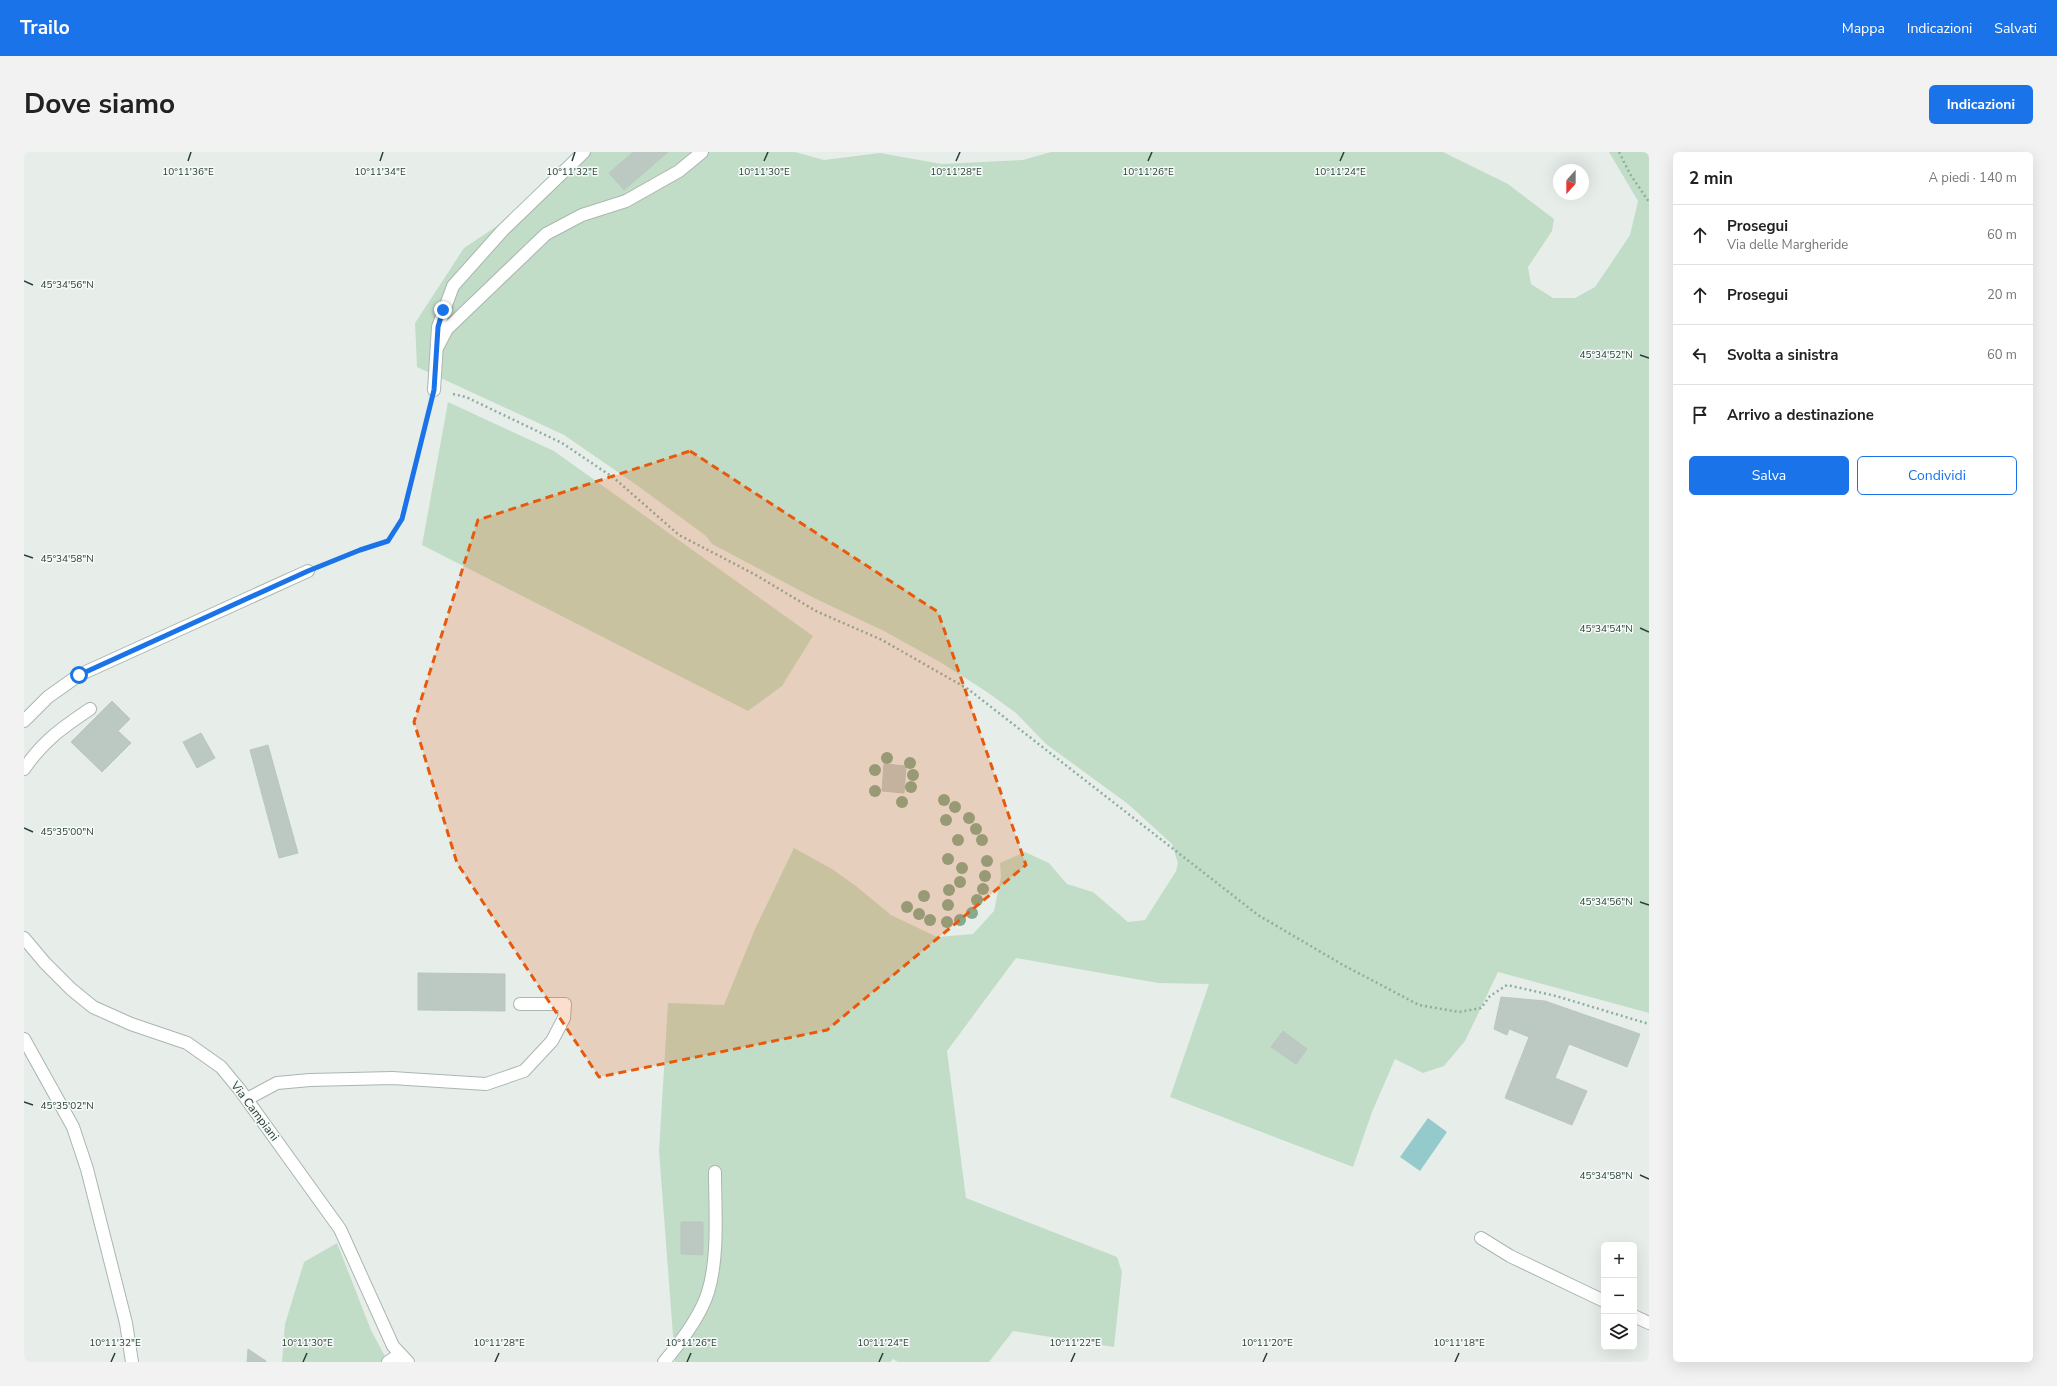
<!DOCTYPE html>
<html lang="it">
<head>
<meta charset="utf-8">
<style>
	body { margin:0; font-family:"Nunito Sans",sans-serif; background:#f2f2f2; color:#222 }
	.controls { position:absolute; right:12px; bottom:12px; display:grid; overflow:hidden; border-radius:6px; box-shadow:0 4px 16px #0002 }
	.controls button { width:36px; height:36px; display:grid; place-items:center; padding:0; border:0; border-bottom:1px solid #e0e0e0; background:#fff; color:#222; font:20px sans-serif }
	.compass { position:absolute; left:1529px; top:12px; width:36px; height:36px; border-radius:50%; background:#fff; box-shadow:0 4px 16px #0002; rotate:201deg }
	.stop { position:absolute; width:12px; height:12px; margin:-9px; border:3px solid #1a73e8; border-radius:50%; background:#fff }
	.stop.end { background:#1a73e8; border-color:#fff; box-shadow:0 1px 4px #0008 }
	.list { margin:0; padding:0; list-style:none }
	h2 { display:flex; justify-content:space-between; align-items:center; height:52px; margin:0; padding:0 16px; font-size:17px }
	h2 small { font-size:13px; font-weight:400; color:#767676 }
	.list li { display:grid; grid-template-columns:26px 1fr auto; gap:12px; align-items:center; box-sizing:border-box; height:60px; padding:0 16px; border-top:1px solid #e0e0e0 }
	.list b { display:block; font-size:15px; white-space:nowrap }
	.list p { margin:0; font-size:13px; white-space:nowrap; color:#767676 }
	.list em { font-size:13px; font-style:normal; color:#767676 }
	.actions { display:flex; gap:8px; padding:12px 16px }
	.actions a { flex:1; padding:9px 0; border:1px solid #1a73e8; border-radius:6px; text-align:center; font-size:14px; color:#1a73e8 }
	.actions .main { background:#1a73e8; color:#fff }
	.icon { flex:none; width:22px; height:22px; fill:none; stroke:currentColor; stroke-width:2; stroke-linecap:round; stroke-linejoin:round }
	.map { position:relative; flex:none; width:1625px; height:1210px; overflow:hidden; border-radius:6px }
	header { display:flex; align-items:center; gap:24px; box-sizing:border-box; height:56px; padding:0 20px; background:#1a73e8; color:#fff }
	header strong { font-size:19px }
	nav { display:flex; gap:22px; margin-inline-start:auto; font-size:14px }
	.intro { display:flex; align-items:center; justify-content:space-between; box-sizing:border-box; height:96px; padding:0 24px }
	h1 { margin:0; font-size:28px }
	.button { padding:10px 18px; border-radius:6px; background:#1a73e8; color:#fff; font-size:14px; font-weight:700 }
	main { display:flex; gap:24px; padding:0 24px }
	aside { flex:1; background:#fff; border-radius:6px; box-shadow:0 4px 16px #0002 }
	.map>svg:first-child { display:block }
</style>
</head>
<body>
<header>
<strong>Trailo</strong>
<nav><a>Mappa</a><a>Indicazioni</a><a>Salvati</a></nav>
</header>
<div class="intro"><h1>Dove siamo</h1><a class="button">Indicazioni</a></div>
<main>
<div class="map">
<svg width="1625" height="1210" viewBox="0 0 1625 1210">
	<rect width="100%" height="100%" fill="#e7eeea"/>
	<g fill="#c2ddc7">
		<polygon points="563,0 771,0 800,8 856,1 918,12 999,8 1027,0 1419,0 1484,32 1530,67 1528,79 1504,115 1507,132 1529,146 1551,146 1571,135 1606,83 1614,49 1585,0 1625,0 1625,861 1474,820 1441,889 1420,914 1399,921 1371,907 1348,960 1329,1015 1146,945 1185,832 1134,831 992,806 923,899 942,1046 1093,1105 1098,1120 1090,1195 989,1179 965,1210 874,1210 869,1207 866,1210 651,1210 635,999 644,851 700,853 731,777 770,696 808,717 832,734 867,763 913,785 949,782 970,759 977,724 976,711 1001,700 1025,711 1043,732 1069,740 1104,770 1121,768 1152,719 1154,711 1148,692 1104,652 1022,592 992,561 963,540 916,510 860,479 792,447 688,392 682,384 614,334 540,283 393,215 391,171 440,96 485,66"/>
		<polygon points="424,250 530,299 789,484 758,534 724,559 398,393"/>
		<polygon points="313,1091 347,1178 364,1210 258,1210 261,1172 280,1110"/>
	</g>
	<polygon fill="#95cacd" points="1404,966 1423,980 1396,1019 1376,1005"/>
	<g fill="#bcc9c3" stroke="#bac7c0">
		<polygon points="609,0 644,0 600,38 585,21"/>
		<polygon points="88,549 106,567 94,579 107,591 78,620 47,590"/>
		<polygon points="177,581 191,606 173,616 159,590"/>
		<polygon points="244,593 274,701 255,706 226,598"/>
		<polygon points="860,612 882,614 880,641 858,639"/>
		<polygon points="394,821 481,822 481,859 394,858"/>
		<polygon points="1477,845 1521,849 1616,882 1603,915 1545,892 1531,926 1563,939 1548,973 1481,946 1505,885 1485,877 1483,883 1470,877"/>
		<polygon points="1259,879 1283,897 1272,912 1247,895"/>
		<polygon points="657,1070 679,1070 679,1103 657,1102"/>
		<polygon points="224,1197 242,1209 242,1210 223,1210"/>
	</g>
	<g fill="none" stroke-linecap="round" stroke-linejoin="round">
		<g stroke="#aab6b0" stroke-width="14">
			<g id="minor">
				<polyline points="413,196 423,177 522,82 558,63 602,49 655,19 678,0"/>
				<polyline points="410,238 414,175 429,134 479,78 560,0"/>
				<polyline points="0,569 24,545 55,523 284,419"/>
				<path d="M 0,617 C 20,588 38,576 66,557"/>
				<polyline points="0,786 21,811 47,837 69,855 107,872 163,891 197,915 216,938 316,1077 369,1194 384,1210"/>
				<polyline points="0,887 49,975 63,1017 102,1171 108,1210"/>
				<polyline points="223,947 253,931 286,928 368,926 462,932 500,919 528,889 540,866 541,852 496,852"/>
				<polyline points="1457,1086 1486,1104 1580,1149"/>
				<polyline points="1610,1164 1625,1171"/>
				<polyline points="364,1210 376,1202"/>
				<path d="M 640,1210 C 656,1191 677,1163 684,1140 C 695,1105 691,1057 691,1020"/>
			</g>
		</g>
		<g stroke="#8aafa0" stroke-width="2.5" stroke-dasharray="2 3" stroke-linecap="butt">
			<polyline points="1595,0 1606,22 1625,50"/>
			<polyline points="429,242 442,245 538,291 590,326 655,383 730,422 792,459 858,488 944,537 1234,763 1319,813 1395,853 1435,860 1457,856 1466,844 1483,833 1532,844 1625,872"/>
			<polyline points="303,411 336,398 364,389 378,367 405,257"/>
		</g>
		<use href="#minor" stroke="#fff" stroke-width="12"/>
	</g>
	<g fill="#85aa90">
		<circle cx="863" cy="606" r="6"/>
		<circle cx="886" cy="611" r="6"/>
		<circle cx="851" cy="618" r="6"/>
		<circle cx="889" cy="623" r="6"/>
		<circle cx="887" cy="635" r="6"/>
		<circle cx="851" cy="639" r="6"/>
		<circle cx="920" cy="648" r="6"/>
		<circle cx="878" cy="650" r="6"/>
		<circle cx="931" cy="655" r="6"/>
		<circle cx="945" cy="666" r="6"/>
		<circle cx="922" cy="668" r="6"/>
		<circle cx="952" cy="677" r="6"/>
		<circle cx="934" cy="688" r="6"/>
		<circle cx="958" cy="688" r="6"/>
		<circle cx="924" cy="707" r="6"/>
		<circle cx="963" cy="709" r="6"/>
		<circle cx="938" cy="716" r="6"/>
		<circle cx="961" cy="724" r="6"/>
		<circle cx="936" cy="730" r="6"/>
		<circle cx="959" cy="737" r="6"/>
		<circle cx="925" cy="738" r="6"/>
		<circle cx="900" cy="744" r="6"/>
		<circle cx="953" cy="748" r="6"/>
		<circle cx="924" cy="753" r="6"/>
		<circle cx="883" cy="755" r="6"/>
		<circle cx="948" cy="761" r="6"/>
		<circle cx="895" cy="762" r="6"/>
		<circle cx="906" cy="768" r="6"/>
		<circle cx="936" cy="768" r="6"/>
		<circle cx="923" cy="770" r="6"/>
	</g>
	<g fill="none" stroke-linecap="round" stroke-linejoin="round">
		<polyline stroke="#1a73e8" stroke-width="5" points="55,523 284,419 336,398 364,389 378,367 410,238 414,175 419,158"/>
	</g>
	<path fill="#e8590c" fill-opacity="0.2" stroke="#e8590c" stroke-width="3" stroke-dasharray="8 5" stroke-linejoin="round" d="M 666,299 L 914,460 L 1002,713 L 803,878 L 575,925 L 433,711 L 390,570 L 454,368 Z"/>
	<path fill="none" stroke="#273f36" stroke-width="1.5" d="M 164,9 L 167,0M 356,9 L 359,0M 548,9 L 551,0M 740,9 L 744,0M 932,9 L 936,0M 1124,9 L 1128,0M 1316,9 L 1320,0M 0,129 L 9,133M 1616,203 L 1625,206M 0,403 L 9,406M 1616,476 L 1625,480M 0,676 L 9,680M 1616,750 L 1625,753M 0,950 L 9,953M 1616,1023 L 1625,1027M 87,1210 L 91,1201M 279,1210 L 283,1201M 471,1210 L 475,1201M 663,1210 L 667,1201M 855,1210 L 859,1201M 1047,1210 L 1051,1201M 1239,1210 L 1243,1201M 1431,1210 L 1435,1201"/>
	<g text-anchor="middle" stroke-width="3" stroke-linejoin="round" paint-order="stroke">
		<g font-size="12" fill="#273f36" stroke="#f7fbf9">
			<text transform="translate(231 959) rotate(53)" y="4">Via Campiani</text>
		</g>
	</g>
	<g font-size="10" text-anchor="middle" fill="#273f36" stroke="#f7fbf9" stroke-width="3" stroke-linejoin="round" paint-order="stroke">
		<text x="356" y="23">10°11'34"E</text>
		<text x="548" y="23">10°11'32"E</text>
		<text x="740" y="23">10°11'30"E</text>
		<text x="932" y="23">10°11'28"E</text>
		<text x="1124" y="23">10°11'26"E</text>
		<text x="1316" y="23">10°11'24"E</text>
		<text x="164" y="23">10°11'36"E</text>
		<text x="43" y="136">45°34'56"N</text>
		<text x="1582" y="206">45°34'52"N</text>
		<text x="43" y="410">45°34'58"N</text>
		<text x="1582" y="480">45°34'54"N</text>
		<text x="43" y="683">45°35'00"N</text>
		<text x="1582" y="753">45°34'56"N</text>
		<text x="43" y="957">45°35'02"N</text>
		<text x="1582" y="1027">45°34'58"N</text>
		<text x="91" y="1194">10°11'32"E</text>
		<text x="283" y="1194">10°11'30"E</text>
		<text x="475" y="1194">10°11'28"E</text>
		<text x="667" y="1194">10°11'26"E</text>
		<text x="859" y="1194">10°11'24"E</text>
		<text x="1051" y="1194">10°11'22"E</text>
		<text x="1243" y="1194">10°11'20"E</text>
		<text x="1435" y="1194">10°11'18"E</text>
	</g>
</svg>
<div class="controls">
<button>+</button>
<button>−</button>
<button><svg class="icon" aria-label="layers" viewBox="0 0 24 24"><path d="M12 4l9 5-9 5-9-5zM3 14l9 5 9-5"/></svg></button>
</div>
<svg class="compass" viewBox="-18 -18 36 36"><path d="M0-13l5 13h-10z" fill="#e53935"/><path d="M0 13l5-13h-10z" fill="#767676"/></svg>
<div class="stop" style="left:55px;top:523px"></div>
<div class="stop end" style="left:419px;top:158px"></div>
</div>
<aside>
<h2>2 min<small>A piedi · 140 m</small></h2>
<ul class="list">
<li><svg class="icon" aria-label="ahead" viewBox="0 0 24 24"><path d="M12 20V5M6 11l6-6 6 6"/></svg><div><b>Prosegui</b><p>Via delle Margheride</p></div><em>60 m</em></li>
<li><svg class="icon" aria-label="ahead" viewBox="0 0 24 24"><path d="M12 20V5M6 11l6-6 6 6"/></svg><div><b>Prosegui</b></div><em>20 m</em></li>
<li><svg class="icon" aria-label="left" viewBox="0 0 24 24"><path d="M17 20v-9H6M10 6l-5 5 5 5"/></svg><div><b>Svolta a sinistra</b></div><em>60 m</em></li>
<li><svg class="icon" aria-label="arrive" viewBox="0 0 24 24"><path d="M6 21V4h12l-3 4 3 4H6"/></svg><div><b>Arrivo a destinazione</b></div></li>
</ul>
<div class="actions"><a class="main">Salva</a><a>Condividi</a></div>
</aside>
</main>
</body>
</html>
